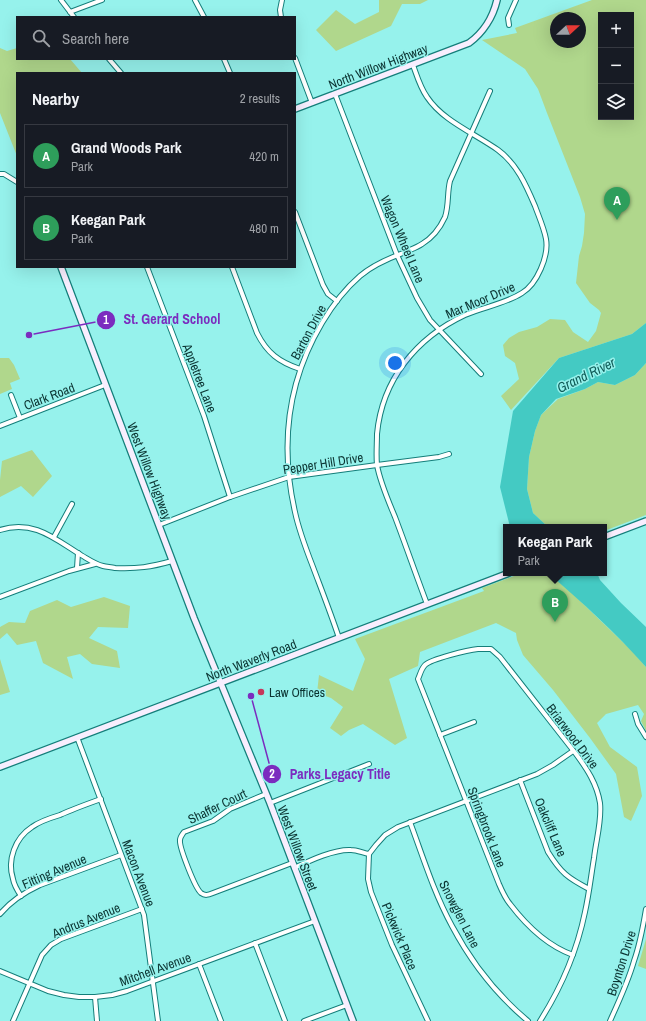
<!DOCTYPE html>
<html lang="en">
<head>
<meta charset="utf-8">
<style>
	body { margin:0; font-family:"Archivo Narrow",sans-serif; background:#20242c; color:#f1f3f6 }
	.controls { position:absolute; right:12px; top:12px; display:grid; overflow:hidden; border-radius:0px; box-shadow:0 4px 16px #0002 }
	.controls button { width:36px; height:36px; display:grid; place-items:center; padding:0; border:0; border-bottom:1px solid #363941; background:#171b24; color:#f1f3f6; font:20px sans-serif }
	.compass { position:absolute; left:550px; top:12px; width:36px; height:36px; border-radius:50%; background:#171b24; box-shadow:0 4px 16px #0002; rotate:69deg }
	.you { position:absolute; left:395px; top:363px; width:14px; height:14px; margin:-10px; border:3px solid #fff; border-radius:50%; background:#1a73e8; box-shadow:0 0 0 6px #1a73e833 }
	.badge { display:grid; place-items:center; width:26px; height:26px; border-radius:50%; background:#db2777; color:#fff; font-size:13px; font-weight:700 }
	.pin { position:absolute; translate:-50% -33px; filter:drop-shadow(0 1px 2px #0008) }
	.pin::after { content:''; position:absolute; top:21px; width:14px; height:12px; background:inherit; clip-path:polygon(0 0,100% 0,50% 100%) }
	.popup { position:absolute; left:503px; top:524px; width:104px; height:52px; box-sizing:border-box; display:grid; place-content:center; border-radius:0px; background:#171b24; filter:drop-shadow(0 1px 3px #0005); font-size:13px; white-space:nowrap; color:#9ea1a6 }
	.popup b { font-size:15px; color:#f1f3f6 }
	.popup::after { content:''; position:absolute; left:50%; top:100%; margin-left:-8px; border:8px solid transparent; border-top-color:#171b24 }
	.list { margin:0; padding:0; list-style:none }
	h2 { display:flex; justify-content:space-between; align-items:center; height:52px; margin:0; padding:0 16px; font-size:17px }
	h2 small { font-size:13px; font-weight:400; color:#9ea1a6 }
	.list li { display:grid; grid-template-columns:26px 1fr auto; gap:12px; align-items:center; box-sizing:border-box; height:64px; margin:0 8px 8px; padding:0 8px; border:1px solid #363941; border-radius:0px }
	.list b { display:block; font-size:15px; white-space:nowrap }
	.list p { margin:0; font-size:13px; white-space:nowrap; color:#9ea1a6 }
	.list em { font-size:13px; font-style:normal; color:#9ea1a6 }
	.icon { flex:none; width:22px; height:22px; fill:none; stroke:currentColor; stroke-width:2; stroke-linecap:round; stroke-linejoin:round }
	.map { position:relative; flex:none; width:646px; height:1021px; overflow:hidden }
	.search { position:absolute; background:#171b24; box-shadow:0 4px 16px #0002; left:16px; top:16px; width:280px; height:44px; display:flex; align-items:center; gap:10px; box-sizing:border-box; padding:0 14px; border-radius:0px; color:#9ea1a6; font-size:15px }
	.panel { position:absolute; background:#171b24; box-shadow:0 4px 16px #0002; left:16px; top:72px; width:280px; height:196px; border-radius:0px }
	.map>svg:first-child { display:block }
</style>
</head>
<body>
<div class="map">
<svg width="646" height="1021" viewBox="0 0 646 1021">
	<rect width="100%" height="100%" fill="#96f2ec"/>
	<g fill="#b0d78c" fill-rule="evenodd">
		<polygon points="379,0 428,0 420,4 402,4 391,26 336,51 316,30 336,10 355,24 379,12"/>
		<path d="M 592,0 L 646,0 L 646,323 L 632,334 L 559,358 L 511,410 L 501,396 L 519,379 L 515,363 L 505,356 L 503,345 L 509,338 L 519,332 L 537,327 L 550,319 L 565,320 L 573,332 L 588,342 L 596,331 L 601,313 L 599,310 L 590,303 L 576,283 L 579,256 L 582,246 L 584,233 L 585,214 L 580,197 L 547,113 L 538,89 L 525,69 L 482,40 L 517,33 L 515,28 ZM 601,15 L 631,15 L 631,117 L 601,117 ZM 556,18 L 580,18 L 580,42 L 556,42 Z"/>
		<polygon points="0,48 7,51 17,48 17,59 70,59 82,73 17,73 17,156 0,113"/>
		<polygon points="0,358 9,358 14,365 20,379 10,383 12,389 0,394"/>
		<polygon points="646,363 646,515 604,531 604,527 548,527 533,513 527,489 529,457 535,431 541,415 558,399 585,389 598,382 615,385 635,375"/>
		<polygon points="32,450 52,476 33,497 21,486 0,497 0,480 2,461"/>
		<polygon points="522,573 548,573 572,593 632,651 646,667 646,731 641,721 644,714 638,705 606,714 597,723 610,747 637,767 642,796 631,821 624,817 616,774 590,738 553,690 523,655 517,640 516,633 496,623 420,652 418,666 389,679 407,738 395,745 363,724 349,730 341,736 330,728 343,707 331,698 317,693 319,675 353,691 365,659 355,639 484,591 482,588"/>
		<polygon points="104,597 130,606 128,628 98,627 89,638 117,651 120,668 92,664 80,654 67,657 73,679 43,663 36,641 17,645 7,633 0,639 0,627 9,622 25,623 30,611 57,600 71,607"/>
		<polygon points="0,659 10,692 0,695"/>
		<polygon points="646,939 646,969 638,966"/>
	</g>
	<g fill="#44cac3">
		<polygon points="646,323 646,363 635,375 615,385 598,382 585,389 556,399 541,415 535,431 529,457 527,489 533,513 548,527 510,527 500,487 513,411 559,358 632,334"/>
		<path d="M 548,573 L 597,573 L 600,580 L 621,603 L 646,627 L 646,667 C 616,633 582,602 548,573 Z"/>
	</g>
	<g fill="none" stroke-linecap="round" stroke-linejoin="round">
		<g stroke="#147e7a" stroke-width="6">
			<g id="street">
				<polyline points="61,0 74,17"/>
				<polyline points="195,0 204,17"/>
				<polyline points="70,12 102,0"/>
				<polyline points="281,17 280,10 282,0"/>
				<polyline points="509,25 508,18 516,0"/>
				<polyline points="295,58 312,103"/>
				<polyline points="109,59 121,73"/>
				<polyline points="224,59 230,73"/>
				<path d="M 413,65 C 417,76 420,87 427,97 C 443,121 474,133 498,150 C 517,164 526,185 535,206 C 539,217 544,228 546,239 C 549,256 537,284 522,293 C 505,304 483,307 465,315 C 416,338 382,380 377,434 C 377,444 376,455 377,465 C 380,482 388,500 395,517 C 406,546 416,575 427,604"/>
				<polyline points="335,94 397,255 417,298 430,320 481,374"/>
				<polyline points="0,174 4,174 17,182"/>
				<polyline points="295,212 323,285 328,294 337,301"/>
				<polyline points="147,267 204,416 230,497"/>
				<path d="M 232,267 L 257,333 C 267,353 279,362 300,369"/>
				<polyline points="11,395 20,418"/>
				<polyline points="0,426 105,385"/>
				<polyline points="159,525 230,497 289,477 377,465 439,457 449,454"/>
				<path d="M 0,530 C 33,519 55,539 81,555 C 88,559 95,564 103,566 C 107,567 111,567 115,568 C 137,569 151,567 172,561"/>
				<polyline points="54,537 72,504"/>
				<polyline points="77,568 78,553"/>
				<polyline points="0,597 69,571 95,564"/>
				<path d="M 339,638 C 331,614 322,591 313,567 C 306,549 299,531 295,512 C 280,446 287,382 322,323 C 332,306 345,289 360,276 C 373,265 387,259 403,253 C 409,250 416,248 422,244 C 432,238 440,228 445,217 C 449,205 447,193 450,181 L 490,91"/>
				<polyline points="635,714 638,724 646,737"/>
				<polyline points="440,735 474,722"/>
				<polyline points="77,737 144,915 158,1021"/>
				<path d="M 520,780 L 548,852 C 561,873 568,878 589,889"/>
				<path d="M 266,794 L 230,809 L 213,821 L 184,832 C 182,835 180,837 180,840 C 179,847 195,888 201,893 C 205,896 208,895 213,893 L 292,863"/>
				<polyline points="270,803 369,764"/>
				<path d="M 410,822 C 423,857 434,893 452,926 C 471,962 497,995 528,1021"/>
				<path d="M 294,868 C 309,861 334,849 351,850 C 357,850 363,853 369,854"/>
				<path d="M 21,896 C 17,890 14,885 13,879 C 7,860 15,838 32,827 C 40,821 50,818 60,815 C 73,809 87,804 101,799"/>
				<path d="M 0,914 C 11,901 25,892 40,885 L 121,855"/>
				<polyline points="255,943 285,1021"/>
				<polyline points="199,964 221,1021"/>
				<polyline points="0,971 48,991 64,995 79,997 95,997 112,995 127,991 315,921"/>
				<polyline points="95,997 97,1021"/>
				<polyline points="13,1021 42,955 51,945 61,939 142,909"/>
				<polyline points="304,1021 347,1005"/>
				<polyline points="428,1021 392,945 371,892 368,879 369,854 376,845 385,835 398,827 537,774 553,765 573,751"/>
				<path d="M 540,1021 C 561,988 577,951 585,912 C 589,894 591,876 594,858 C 596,840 602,821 600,803 C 597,784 587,769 576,754 L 500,657 L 491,649 C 486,649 482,649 478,649 C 468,650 431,659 425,665 C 421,669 420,675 418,679 L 499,884 C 502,891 505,898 510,904 C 526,925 548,946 573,955"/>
				<path d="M 610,1021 C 619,1001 628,982 634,961 C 640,944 643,927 646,909"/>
			</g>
		</g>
		<g stroke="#147e7a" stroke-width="8">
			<g id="secondary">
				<path d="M 295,109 L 469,43 C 483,33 493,17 497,0"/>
				<polyline points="61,267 194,618 270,803 353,1021"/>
				<polyline points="604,537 646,521"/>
				<polyline points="0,767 509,573"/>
			</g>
		</g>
		<use href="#street" stroke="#fff" stroke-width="4"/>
		<use href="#secondary" stroke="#f8eefe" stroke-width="5.5"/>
	</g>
	<circle fill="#c6375b" stroke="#96f2ec" stroke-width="1.5" cx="261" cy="692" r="4"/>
	<g text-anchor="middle" stroke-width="3" stroke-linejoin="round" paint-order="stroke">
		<g font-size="13" fill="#0b3432" stroke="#96f2ec">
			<text transform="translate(378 66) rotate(-21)" y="5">North Willow Highway</text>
			<text transform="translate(403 239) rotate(67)" y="5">Wagon Wheel Lane</text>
			<text transform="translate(480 300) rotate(-23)" y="5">Mar Moor Drive</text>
			<text transform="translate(308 332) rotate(-62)" y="5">Barton Drive</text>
			<text transform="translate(200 378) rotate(69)" y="5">Appletree Lane</text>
			<text transform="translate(49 396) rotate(-21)" y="5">Clark Road</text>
			<text transform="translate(323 463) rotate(-9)" y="5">Pepper Hill Drive</text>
			<text transform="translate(150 471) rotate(69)" y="5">West Willow Highway</text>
			<text transform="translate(251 660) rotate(-21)" y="5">North Waverly Road</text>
			<text transform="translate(573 736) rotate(53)" y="5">Briarwood Drive</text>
			<text transform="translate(217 806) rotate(-26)" y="5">Shaffer Court</text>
			<text transform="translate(487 827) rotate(69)" y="5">Springbrook Lane</text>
			<text transform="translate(551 827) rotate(67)" y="5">Oakcliff Lane</text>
			<text transform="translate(298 848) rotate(69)" y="5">West Willow Street</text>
			<text transform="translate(54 871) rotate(-23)" y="5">Fitting Avenue</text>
			<text transform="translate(139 873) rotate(69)" y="5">Macon Avenue</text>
			<text transform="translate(460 914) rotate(63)" y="5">Snowglen Lane</text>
			<text transform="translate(86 920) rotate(-22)" y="5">Andrus Avenue</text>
			<text transform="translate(400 936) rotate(67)" y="5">Pickwick Place</text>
			<text transform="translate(621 963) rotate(-72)" y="5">Boynton Drive</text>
			<text transform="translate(155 969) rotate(-20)" y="5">Mitchell Avenue</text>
		</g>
		<g font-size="13" fill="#0b3432" stroke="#96f2ec" text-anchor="start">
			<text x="269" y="697">Law Offices</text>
		</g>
		<g font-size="14" font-style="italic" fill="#105c58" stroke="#96f2ec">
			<text transform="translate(586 375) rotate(-26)" y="5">Grand River</text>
		</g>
	</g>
	<path fill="none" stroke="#7b2cbf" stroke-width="1.5" d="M29 335L106 320M251 696L272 774"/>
	<g fill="#7b2cbf" stroke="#96f2ec" stroke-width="1.5">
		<circle cx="29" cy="335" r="4"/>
		<circle cx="251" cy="696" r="4"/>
		<circle cx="106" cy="320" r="10"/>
		<circle cx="272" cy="774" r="10"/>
	</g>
	<g font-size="12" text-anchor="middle" font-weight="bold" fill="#fff">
		<text x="106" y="324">1</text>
		<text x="272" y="778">2</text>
	</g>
	<g font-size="14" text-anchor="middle" font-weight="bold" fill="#7b2cbf" stroke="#96f2ec" stroke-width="3" stroke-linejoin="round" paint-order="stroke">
		<text x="172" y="324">St. Gerard School</text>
		<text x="340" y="779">Parks Legacy Title</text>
	</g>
</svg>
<div class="controls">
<button>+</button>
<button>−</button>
<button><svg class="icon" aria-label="layers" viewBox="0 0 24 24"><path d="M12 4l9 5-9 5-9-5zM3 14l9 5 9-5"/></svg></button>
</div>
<svg class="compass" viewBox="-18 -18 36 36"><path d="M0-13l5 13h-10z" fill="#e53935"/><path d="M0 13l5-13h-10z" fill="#9ea1a6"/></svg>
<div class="you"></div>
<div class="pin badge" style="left:617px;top:220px;background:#2e9e5b">A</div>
<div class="pin badge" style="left:555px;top:622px;background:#2e9e5b">B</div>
<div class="popup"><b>Keegan Park</b>Park</div>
<div class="search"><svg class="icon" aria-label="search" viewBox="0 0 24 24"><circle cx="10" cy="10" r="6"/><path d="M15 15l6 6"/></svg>Search here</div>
<section class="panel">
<h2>Nearby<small>2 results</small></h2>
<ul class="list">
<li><span class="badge" style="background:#2e9e5b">A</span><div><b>Grand Woods Park</b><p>Park</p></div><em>420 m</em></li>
<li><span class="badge" style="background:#2e9e5b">B</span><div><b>Keegan Park</b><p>Park</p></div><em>480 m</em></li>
</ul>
</section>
</div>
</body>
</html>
